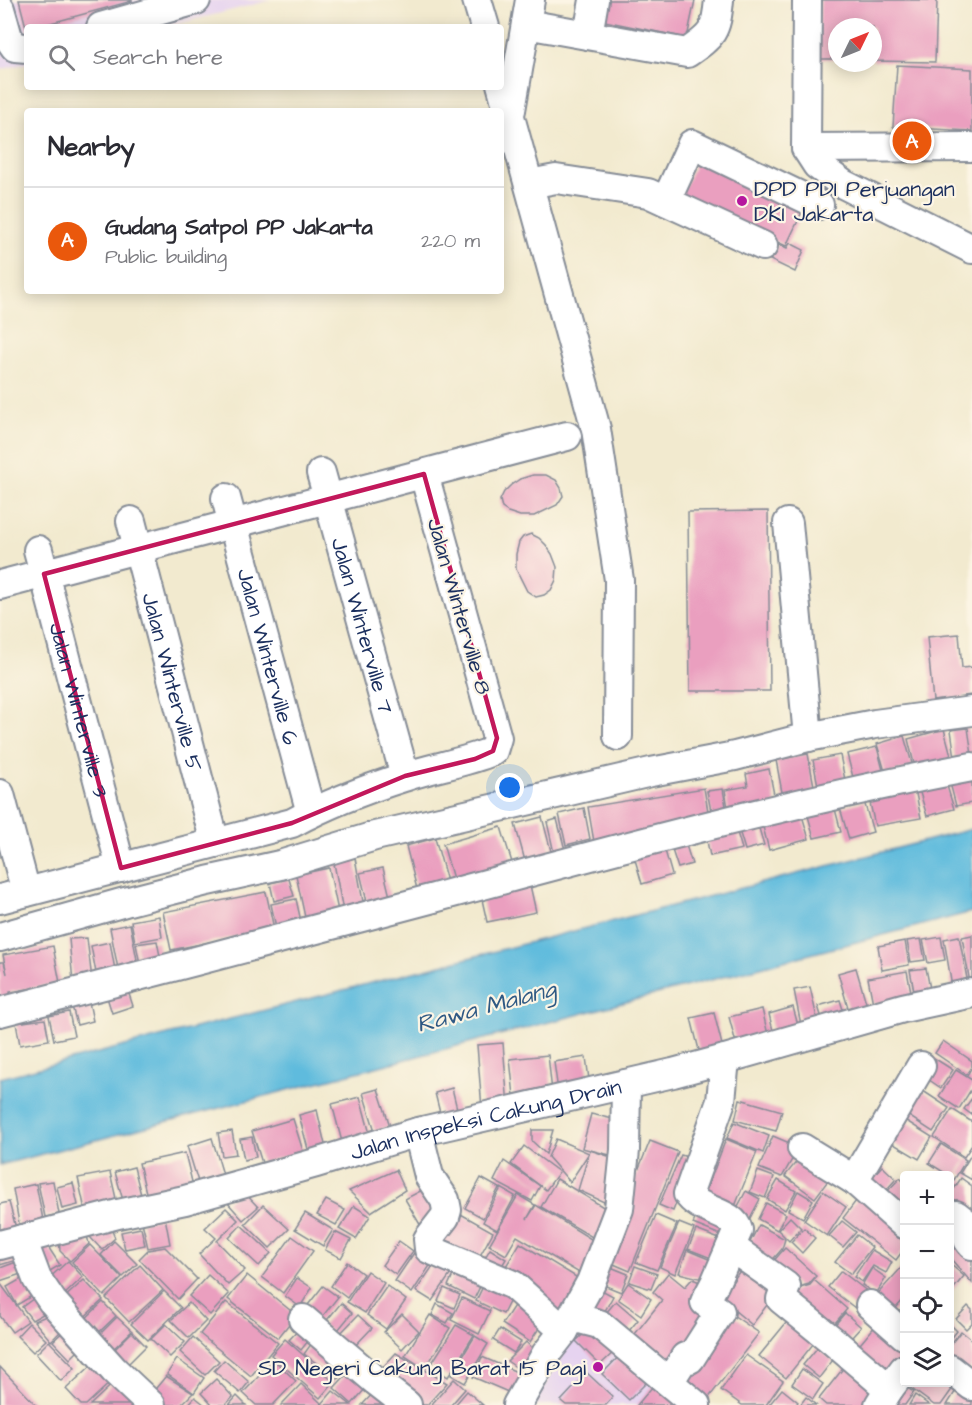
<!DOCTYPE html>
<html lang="en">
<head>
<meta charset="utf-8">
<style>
	body { margin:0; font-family:"Architects Daughter",sans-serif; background:#f7f7f7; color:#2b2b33 }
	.controls { position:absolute; right:18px; bottom:18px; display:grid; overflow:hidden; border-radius:6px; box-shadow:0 3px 15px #0003 }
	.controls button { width:54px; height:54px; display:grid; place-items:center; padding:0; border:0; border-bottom:2px solid #e1e1e2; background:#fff; color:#2b2b33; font:30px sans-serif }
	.compass { position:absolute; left:828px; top:18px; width:54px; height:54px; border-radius:50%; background:#fff; box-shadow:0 3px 15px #0003; rotate:47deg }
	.you { position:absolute; left:510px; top:788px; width:21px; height:21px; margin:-15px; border:4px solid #fff; border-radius:50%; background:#1a73e8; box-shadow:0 0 0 9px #1a73e833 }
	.badge { display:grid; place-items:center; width:39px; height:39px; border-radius:50%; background:#ea580c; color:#fff; font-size:20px; font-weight:700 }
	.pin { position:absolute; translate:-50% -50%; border:3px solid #fff; box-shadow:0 2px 6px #0006 }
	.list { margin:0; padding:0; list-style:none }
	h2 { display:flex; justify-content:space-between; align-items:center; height:78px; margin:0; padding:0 24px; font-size:26px }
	h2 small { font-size:20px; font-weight:400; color:#7c7c81 }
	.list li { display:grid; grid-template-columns:39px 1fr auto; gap:18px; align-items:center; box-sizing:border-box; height:108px; padding:0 24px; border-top:2px solid #e1e1e2 }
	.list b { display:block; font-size:22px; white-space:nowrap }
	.list p { margin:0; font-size:20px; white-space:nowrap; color:#7c7c81 }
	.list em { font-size:20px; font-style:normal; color:#7c7c81 }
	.icon { flex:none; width:33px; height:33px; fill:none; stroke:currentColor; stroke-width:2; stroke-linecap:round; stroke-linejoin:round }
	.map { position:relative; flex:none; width:972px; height:1405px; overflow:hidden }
	.search { position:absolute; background:#fff; box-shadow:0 3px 15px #0003; left:24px; top:24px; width:480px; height:66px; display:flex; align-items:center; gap:15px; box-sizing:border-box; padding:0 21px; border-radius:6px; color:#7c7c81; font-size:22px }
	.panel { position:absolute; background:#fff; box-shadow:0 3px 15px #0003; left:24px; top:108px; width:480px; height:186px; border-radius:6px }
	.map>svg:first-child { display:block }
</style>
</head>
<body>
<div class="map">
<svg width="972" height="1405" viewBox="0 0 972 1405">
	<rect width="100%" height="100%" fill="#fcf5e5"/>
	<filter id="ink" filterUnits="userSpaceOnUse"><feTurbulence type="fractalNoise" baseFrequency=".0167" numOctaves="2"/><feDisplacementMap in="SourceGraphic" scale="12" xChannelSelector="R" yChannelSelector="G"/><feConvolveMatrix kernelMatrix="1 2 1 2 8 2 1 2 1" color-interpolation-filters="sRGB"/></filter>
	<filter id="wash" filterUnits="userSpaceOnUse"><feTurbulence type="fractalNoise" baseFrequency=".008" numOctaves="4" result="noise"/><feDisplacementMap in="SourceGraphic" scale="24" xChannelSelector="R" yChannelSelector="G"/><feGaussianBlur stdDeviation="1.35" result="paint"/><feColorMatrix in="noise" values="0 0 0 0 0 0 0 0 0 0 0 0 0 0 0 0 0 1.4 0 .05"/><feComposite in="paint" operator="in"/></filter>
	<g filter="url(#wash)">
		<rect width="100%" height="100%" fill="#f2eacf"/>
		<g fill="#e6d3f0">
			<polygon points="0,0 271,0 167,27 27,27 27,63 0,70"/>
			<polygon points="583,1321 685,1405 533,1405"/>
		</g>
		<polygon fill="#5fbbdd" stroke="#3d759e" stroke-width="1.5" points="972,829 972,912 0,1165 0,1078"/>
		<g id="blocks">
			<g fill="#ea9fbf">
				<polygon points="19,0 132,0 132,1 36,27 26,27"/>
				<polygon points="604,0 695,0 687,38 600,20"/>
				<polygon points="820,0 937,0 935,62 873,61 873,27 837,27 837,59 818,59"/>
				<polygon points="897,65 972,69 972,131 893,127"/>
				<polygon points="698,157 805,206 786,246 680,197"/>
				<polygon points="790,243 804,250 795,272 770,260 778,244 787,248"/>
				<polygon points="533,475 546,475 556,480 561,488 563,496 557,505 534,516 520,516 508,512 502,508 500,500 504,492 511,485 520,479"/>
				<polygon points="768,511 770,691 690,691 688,512"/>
				<polygon points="531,534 539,538 546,545 552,554 557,567 556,580 551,590 544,595 536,597 527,591 516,569 516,554 519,542 523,537"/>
				<polygon points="959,634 962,668 972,667 972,695 964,696 964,698 933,701 927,637"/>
				<polygon points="968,728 972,755 955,758 951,730"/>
				<polygon points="944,729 952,759 915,768 908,739"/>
				<polygon points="904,736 913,767 886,775 877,744"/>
				<polygon points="877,747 885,778 855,785 847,754"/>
				<polygon points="808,754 816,797 784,803 776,760"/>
				<polygon points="840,755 847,790 820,796 813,760"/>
				<polygon points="769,769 776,805 729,814 725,790 748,786 746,774"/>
				<polygon points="972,776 972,803 956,806 949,779"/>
				<polygon points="945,779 954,809 927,816 918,786"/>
				<polygon points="704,788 710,823 594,842 588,807"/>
				<polygon points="723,789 728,818 713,821 707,791"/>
				<polygon points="915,789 921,818 875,826 869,798"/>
				<polygon points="864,801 873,832 849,839 840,808"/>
				<polygon points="834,805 841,832 814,838 807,812"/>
				<polygon points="584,808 590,839 566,845 559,814"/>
				<polygon points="801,812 809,839 769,850 762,823"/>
				<polygon points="542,817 552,855 525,861 515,824"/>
				<polygon points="557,819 565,850 554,853 547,822"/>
				<polygon points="758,825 764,845 745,850 739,830"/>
				<polygon points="501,827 514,869 455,886 443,844"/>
				<polygon points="736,829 742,849 710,856 706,836"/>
				<polygon points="435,838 448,885 418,893 406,846"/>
				<polygon points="685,842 692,864 678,868 671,847"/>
				<polygon points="664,847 672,875 642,884 634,856"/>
				<polygon points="355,858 364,907 343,911 334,863"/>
				<polygon points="329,868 339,916 306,922 296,875"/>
				<polygon points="383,868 391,901 368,906 360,873"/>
				<polygon points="289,879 294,896 274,901 270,883"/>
				<polygon points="530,885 536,912 487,922 481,895"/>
				<polygon points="266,892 274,929 171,950 163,912"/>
				<polygon points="296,899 302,926 277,932 271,904"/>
				<polygon points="159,916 162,937 135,942 131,921"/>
				<polygon points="130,924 139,970 119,974 110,928"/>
				<polygon points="972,935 972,982 970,983 962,937"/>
				<polygon points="959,936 968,984 952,987 944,939"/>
				<polygon points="941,937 945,960 928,963 923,940"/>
				<polygon points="87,938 92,980 73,982 69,939"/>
				<polygon points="921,939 925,960 911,962 907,941"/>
				<polygon points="157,941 162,966 141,969 136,944"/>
				<polygon points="905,941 909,965 882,970 878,946"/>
				<polygon points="110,942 115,970 96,973 91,946"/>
				<polygon points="53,946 60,983 10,992 12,1001 0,1004 0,962 4,962 7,974 3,955"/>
				<polygon points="856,968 867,1006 849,1011 838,973"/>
				<polygon points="926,968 931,994 915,997 910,970"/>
				<polygon points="907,971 912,997 873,1004 868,978"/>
				<polygon points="810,987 819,1027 802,1030 794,990"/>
				<polygon points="127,988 133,1006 112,1013 106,994"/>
				<polygon points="840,1000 845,1016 823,1022 818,1006"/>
				<polygon points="89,1002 93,1021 77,1025 72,1006"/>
				<polygon points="793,1007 799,1029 774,1035 769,1014"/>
				<polygon points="762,1009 769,1039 737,1047 729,1017"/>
				<polygon points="69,1012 74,1036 54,1040 49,1016"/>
				<polygon points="714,1013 723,1049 700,1054 691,1018"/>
				<polygon points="45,1019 49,1040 20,1045 16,1023"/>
				<polygon points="943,1041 972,1061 972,1067 967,1075 935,1053"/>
				<polygon points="503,1043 508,1107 482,1109 477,1045"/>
				<polygon points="548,1055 552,1092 514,1096 510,1059"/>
				<polygon points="586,1057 590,1087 558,1091 554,1062"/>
				<polygon points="934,1058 953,1070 941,1088 922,1075"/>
				<polygon points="956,1070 972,1080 972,1088 959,1109 939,1096"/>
				<polygon points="914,1085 949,1108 933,1132 898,1109"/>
				<polygon points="452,1088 458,1113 441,1117 435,1093"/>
				<polygon points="378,1089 390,1126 375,1131 363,1093"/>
				<polygon points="360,1097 370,1134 342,1142 332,1104"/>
				<polygon points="972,1098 972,1115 964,1109"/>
				<polygon points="740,1099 782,1111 776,1131 735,1120"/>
				<polygon points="952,1109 972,1122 972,1145 964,1157 934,1137"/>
				<polygon points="317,1110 326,1149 309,1153 299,1115"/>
				<polygon points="591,1114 622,1121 614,1156 582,1148"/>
				<polygon points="900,1117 932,1137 919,1159 887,1140"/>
				<polygon points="293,1119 303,1151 262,1163 252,1131"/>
				<polygon points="734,1122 769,1136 763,1153 727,1138"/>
				<polygon points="532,1130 553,1130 546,1154 532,1141"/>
				<polygon points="232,1131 236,1154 222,1156 218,1133"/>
				<polygon points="773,1136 799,1147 782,1177 759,1168"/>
				<polygon points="252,1137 256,1157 244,1160 240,1139"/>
				<polygon points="212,1138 224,1178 199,1185 187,1146"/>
				<polygon points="556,1139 589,1153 570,1182 548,1157"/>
				<polygon points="726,1139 757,1152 733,1211 703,1199"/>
				<polygon points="650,1141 678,1152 630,1271 602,1259"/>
				<polygon points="941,1144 966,1160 954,1180 950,1176 929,1163"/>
				<polygon points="524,1146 559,1172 546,1190 511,1164"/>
				<polygon points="590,1150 620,1160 606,1203 578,1190"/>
				<polygon points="185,1153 193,1186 147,1197 139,1163"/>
				<polygon points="972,1153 972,1180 960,1173"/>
				<polygon points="681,1155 693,1159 673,1211 659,1205"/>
				<polygon points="801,1156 830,1178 815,1198 785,1176"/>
				<polygon points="504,1161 540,1186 532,1201 494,1181"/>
				<polygon points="882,1166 896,1179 878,1199 864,1186"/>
				<polygon points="134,1167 142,1199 124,1204 115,1172"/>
				<polygon points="396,1170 405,1190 371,1212 349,1191"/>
				<polygon points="758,1171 774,1177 765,1198 750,1192"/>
				<polygon points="110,1172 117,1203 85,1210 78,1178"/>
				<polygon points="481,1178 499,1188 483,1218 465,1208"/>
				<polygon points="900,1178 904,1182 904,1207 880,1199"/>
				<polygon points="961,1178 972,1186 972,1215 950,1204 950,1195"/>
				<polygon points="557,1179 615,1214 599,1241 541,1207"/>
				<polygon points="778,1180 796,1191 785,1210 767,1199"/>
				<polygon points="53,1181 59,1214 45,1217 38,1183"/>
				<polygon points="73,1183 78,1205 62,1209 57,1187"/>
				<polygon points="36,1184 44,1225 20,1229 13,1189"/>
				<polygon points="432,1185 446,1206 422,1228 405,1199"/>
				<polygon points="501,1188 515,1196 497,1230 483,1222"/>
				<polygon points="241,1189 258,1207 243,1220 227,1202"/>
				<polygon points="746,1191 760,1199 750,1218 736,1210"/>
				<polygon points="798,1191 813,1200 803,1218 788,1210"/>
				<polygon points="823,1191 846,1207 827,1236 804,1220"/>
				<polygon points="862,1193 904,1227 904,1249 896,1260 843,1218"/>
				<polygon points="518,1195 535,1205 527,1219 536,1205 604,1247 586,1277 517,1236 506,1255 489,1245"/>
				<polygon points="326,1200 345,1210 336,1225 317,1215"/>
				<polygon points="9,1202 17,1232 0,1237 0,1204"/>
				<polygon points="766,1203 786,1214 777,1230 758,1219"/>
				<polygon points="263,1205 289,1229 270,1248 245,1224"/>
				<polygon points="354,1206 370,1216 356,1239 339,1229"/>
				<polygon points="226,1208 238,1220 217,1241 245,1270 228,1285 199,1254 216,1238 205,1228"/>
				<polygon points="450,1208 493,1232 476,1263 433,1238"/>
				<polygon points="699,1209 729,1224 728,1238 693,1224"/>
				<polygon points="305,1213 333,1230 323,1246 295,1229"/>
				<polygon points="656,1215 677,1224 657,1270 636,1262"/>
				<polygon points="165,1217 170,1244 148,1248 142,1222"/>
				<polygon points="790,1217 801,1228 789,1241 778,1230"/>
				<polygon points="842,1221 856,1232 843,1247 829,1236"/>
				<polygon points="679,1223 694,1229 675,1274 660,1267"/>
				<polygon points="241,1225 271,1253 259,1266 229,1238"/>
				<polygon points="759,1225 785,1239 782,1249 768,1265 746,1250"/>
				<polygon points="110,1226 115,1238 102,1250 90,1237 96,1230"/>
				<polygon points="141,1228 145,1245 125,1249 121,1232"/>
				<polygon points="804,1228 815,1238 802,1253 791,1242"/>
				<polygon points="696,1230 727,1242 719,1261 688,1249"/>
				<polygon points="86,1231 89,1244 70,1261 60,1251 59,1237"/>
				<polygon points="335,1232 351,1240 341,1258 325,1250"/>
				<polygon points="857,1235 872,1247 851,1274 835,1262"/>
				<polygon points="292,1236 313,1251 283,1293 262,1277"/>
				<polygon points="963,1238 972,1248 972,1283 950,1258 950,1250"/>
				<polygon points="114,1241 137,1264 123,1277 101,1255"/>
				<polygon points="399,1241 413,1251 396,1275 382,1265"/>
				<polygon points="45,1242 60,1265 45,1274 30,1248"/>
				<polygon points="520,1243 586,1283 564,1320 503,1271"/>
				<polygon points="90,1245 122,1278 104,1296 72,1262"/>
				<polygon points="165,1247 197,1279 178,1299 139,1259 148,1250"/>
				<polygon points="418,1247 435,1258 412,1293 395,1281"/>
				<polygon points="785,1248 816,1276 809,1284 798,1287 771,1264"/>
				<polygon points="490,1249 506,1259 497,1274 481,1265"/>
				<polygon points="687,1250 718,1263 711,1281 679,1273"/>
				<polygon points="872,1250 892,1262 886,1273 873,1266 862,1282 854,1277"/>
				<polygon points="0,1251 23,1258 0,1265"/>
				<polygon points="439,1257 455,1268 432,1301 416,1291"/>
				<polygon points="22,1260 27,1272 0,1281 0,1268"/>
				<polygon points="68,1261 83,1277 61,1298 46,1281"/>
				<polygon points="347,1262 363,1274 347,1298 331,1286"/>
				<polygon points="458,1264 485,1276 474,1299 448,1286"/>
				<polygon points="603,1264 628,1274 621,1292 596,1282"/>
				<polygon points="950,1264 964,1276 950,1293"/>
				<polygon points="140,1265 163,1290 129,1322 106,1298"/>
				<polygon points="635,1266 657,1274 651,1289 629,1282"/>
				<polygon points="743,1266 782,1285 752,1325 721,1299"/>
				<polygon points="902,1267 904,1269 904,1299 889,1316 872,1300"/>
				<polygon points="872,1268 886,1278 876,1294 862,1285"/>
				<polygon points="367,1271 384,1283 365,1313 347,1302"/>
				<polygon points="841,1271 868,1292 855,1308 828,1287"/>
				<polygon points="668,1273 685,1287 692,1279 708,1285 708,1311 689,1345 663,1368 627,1344 662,1300 653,1292"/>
				<polygon points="30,1274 40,1291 17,1305 7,1287"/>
				<polygon points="208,1275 229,1294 210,1315 189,1296"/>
				<polygon points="247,1275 296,1315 278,1338 228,1299"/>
				<polygon points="488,1276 515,1290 503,1314 476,1301"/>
				<polygon points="297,1278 312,1288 300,1307 285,1296"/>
				<polygon points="84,1280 103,1300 81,1320 62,1300"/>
				<polygon points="814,1280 847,1309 827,1332 783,1297 797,1289 810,1285"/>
				<polygon points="0,1283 28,1321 12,1332 0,1316"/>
				<polygon points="628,1283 651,1299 641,1315 618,1299"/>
				<polygon points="323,1286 338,1297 318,1322 304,1310"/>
				<polygon points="387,1286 406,1300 386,1329 367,1315"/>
				<polygon points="594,1286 613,1296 599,1322 580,1311"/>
				<polygon points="444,1288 460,1295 454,1308 438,1301"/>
				<polygon points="164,1291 181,1308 148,1340 131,1324"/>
				<polygon points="41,1293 54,1308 32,1320 22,1307"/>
				<polygon points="462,1298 490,1311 479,1334 451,1320"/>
				<polygon points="517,1301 545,1319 530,1342 502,1324"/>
				<polygon points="616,1301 638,1320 623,1338 601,1319"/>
				<polygon points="103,1302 116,1316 95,1336 82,1322"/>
				<polygon points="226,1302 278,1343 251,1376 200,1334"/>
				<polygon points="189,1303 206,1321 189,1338 171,1320"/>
				<polygon points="341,1303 352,1313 334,1335 323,1325"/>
				<polygon points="437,1304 453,1313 447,1323 432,1315"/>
				<polygon points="968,1306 972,1310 972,1323 966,1329 956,1319"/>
				<polygon points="56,1312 67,1325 51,1341 34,1321"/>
				<polygon points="795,1312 822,1333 786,1378 759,1356"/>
				<polygon points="730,1313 759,1333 704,1404 678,1383 691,1366 701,1367"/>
				<polygon points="845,1313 861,1327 843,1347 827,1334"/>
				<polygon points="402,1314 419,1331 402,1349 384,1332"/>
				<polygon points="358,1315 372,1328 351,1350 337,1337"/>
				<polygon points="430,1315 450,1328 425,1369 405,1356"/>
				<polygon points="117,1317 132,1331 111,1351 97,1337"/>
				<polygon points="881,1319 904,1339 904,1358 884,1382 851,1355"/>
				<polygon points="29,1323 46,1340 33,1352 17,1336"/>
				<polygon points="305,1323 316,1331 301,1350 289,1340"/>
				<polygon points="166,1324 185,1342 170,1357 151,1339"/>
				<polygon points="594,1324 617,1349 600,1365 576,1341"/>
				<polygon points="950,1324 957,1331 950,1340"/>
				<polygon points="456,1325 474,1335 448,1377 430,1366"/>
				<polygon points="68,1327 85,1344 70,1359 53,1341"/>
				<polygon points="500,1329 521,1342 514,1353 493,1340"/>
				<polygon points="961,1331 972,1340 972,1366 964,1376 950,1365 950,1345"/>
				<polygon points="132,1332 146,1346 125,1367 111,1353"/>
				<polygon points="319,1333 350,1361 338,1379 304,1354"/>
				<polygon points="475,1336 488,1344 465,1383 451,1375"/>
				<polygon points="193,1337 219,1361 205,1375 180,1352"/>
				<polygon points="285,1339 334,1382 320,1398 271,1355"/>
				<polygon points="49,1341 75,1368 61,1381 36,1354"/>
				<polygon points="526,1342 542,1358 526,1374 507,1361"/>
				<polygon points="817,1348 833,1360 819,1378 803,1365"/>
				<polygon points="625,1350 652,1377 629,1400 602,1374"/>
				<polygon points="396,1353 447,1383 427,1405 423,1405 382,1368"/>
				<polygon points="746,1355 783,1381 766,1405 742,1405 721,1390"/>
				<polygon points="482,1357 524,1375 515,1395 473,1377"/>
				<polygon points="177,1359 204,1378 194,1393 167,1374"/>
				<polygon points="224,1360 249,1382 240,1393 214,1371"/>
				<polygon points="274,1360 296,1381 273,1405 256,1405 243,1393"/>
				<polygon points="96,1361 114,1379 86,1405 81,1405 66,1389"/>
				<polygon points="355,1365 372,1381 352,1404 334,1388"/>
				<polygon points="845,1366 883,1395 875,1405 826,1405 819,1399"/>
				<polygon points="0,1367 36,1405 0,1405"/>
				<polygon points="802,1369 823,1384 813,1399 792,1384"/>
				<polygon points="587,1373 613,1397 606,1405 566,1405 561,1401"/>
				<polygon points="166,1376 193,1393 181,1405 166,1405 152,1393"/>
				<polygon points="119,1378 136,1397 128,1405 90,1405"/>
				<polygon points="216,1379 233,1397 225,1405 212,1405 201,1393"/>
				<polygon points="454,1379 465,1389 451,1405 431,1405"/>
				<polygon points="659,1379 688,1405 637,1405"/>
				<polygon points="901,1381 904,1382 958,1381 941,1405 934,1405"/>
				<polygon points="897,1382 914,1392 905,1405 882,1405"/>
				<polygon points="301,1384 322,1404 333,1391 351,1405 281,1405"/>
				<polygon points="960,1384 972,1391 972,1405 947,1405"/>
				<polygon points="377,1389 396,1405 362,1405"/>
				<polygon points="782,1389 798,1402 796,1405 769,1405"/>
				<polygon points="467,1391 483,1405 455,1405"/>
				<polygon points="915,1395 929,1405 909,1405"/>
				<polygon points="237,1396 246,1405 229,1405"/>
				<polygon points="195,1397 205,1405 188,1405"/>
				<polygon points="806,1397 816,1405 800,1405"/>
			</g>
		</g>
	</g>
	<g filter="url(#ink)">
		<use href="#blocks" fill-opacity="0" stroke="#868c96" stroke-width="1.5"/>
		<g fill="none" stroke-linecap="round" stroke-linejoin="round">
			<g stroke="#868c96" stroke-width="32">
				<g id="minor">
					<polyline points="477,0 485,27"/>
					<polyline points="807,0 806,148 817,165 843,184 972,249"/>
					<polyline points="0,9 8,37 15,47 27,48"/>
					<path d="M 526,24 L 687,53 C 713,35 716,32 719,0"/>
					<polyline points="101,27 196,0"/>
					<polyline points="588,35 594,0"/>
					<polyline points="501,84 596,429 619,580 618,736"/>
					<polyline points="511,110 530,0"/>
					<polyline points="806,148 972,147"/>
					<polyline points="529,184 556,179 648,193 763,246"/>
					<polyline points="666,201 692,144 819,205"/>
					<path id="s1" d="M 321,473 L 405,776"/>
					<path id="s2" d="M 226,498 L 311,813"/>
					<path id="s3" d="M 131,521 L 215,843"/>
					<polyline points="788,523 808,737"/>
					<path id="s4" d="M 38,550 L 121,868"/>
					<polyline points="0,585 567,436"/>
					<polyline points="0,794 26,892"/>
					<path d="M 0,899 L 292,823 C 327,804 366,789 404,777 C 433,767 464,763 493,751 L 497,738 L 424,474"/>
					<polyline points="0,937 125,902 207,881 280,865 375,836 651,772 735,756 808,737 875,724 972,711"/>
					<path d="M 0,1012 C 145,974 289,937 434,898 C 612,850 791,801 972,767"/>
					<polyline points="418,1132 429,1176 445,1200 447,1210 445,1217 428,1239 429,1249 513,1285 564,1331"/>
					<polyline points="802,1148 854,1180 904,1224"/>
					<polyline points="854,1180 921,1066"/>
					<path d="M 950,1217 L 956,1215 L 970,1226 C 964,1233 966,1239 972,1245"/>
					<polyline points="22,1239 37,1279 52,1301 114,1370 151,1405"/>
					<path id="s5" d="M 0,1245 L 118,1214 L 185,1200 L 316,1163 L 418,1132 L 673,1073 L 725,1059 L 903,1008 L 972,993"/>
					<polyline points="731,1247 786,1286 781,1299 833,1341 889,1389"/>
					<polyline points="870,1305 904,1335"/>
					<polyline points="572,1317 599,1324 696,1405"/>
					<polyline points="303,1319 376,1381 407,1405"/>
					<polyline points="950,1369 972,1386"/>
					<path d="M 669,1382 L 685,1357 L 690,1359 L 720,1312 L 705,1302 L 715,1283 L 738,1230 C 734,1212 698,1211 688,1194 L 721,1101 L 725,1059"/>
					<polyline points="517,1405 546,1354 564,1331 591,1282 619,1209 625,1150 626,1084"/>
					<polyline points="879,1405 889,1389 904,1369"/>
				</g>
			</g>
			<use href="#minor" stroke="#fff" stroke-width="28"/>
		</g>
	</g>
	<path fill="none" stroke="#c2185b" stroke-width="4.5" stroke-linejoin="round" d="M 424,474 L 497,738 L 493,751 L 475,759 L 405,776 L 292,823 L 121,868 L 44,574 Z"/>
	<g fill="#b5179e" stroke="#fcf5e5" stroke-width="2">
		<circle cx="742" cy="201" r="6"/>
		<circle cx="598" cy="1367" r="6"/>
	</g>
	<g text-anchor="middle" stroke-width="4.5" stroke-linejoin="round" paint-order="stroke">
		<g font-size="22" fill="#1b2f5e" stroke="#fcf5e5" text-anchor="start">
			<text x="754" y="196">DPD PDI Perjuangan<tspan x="754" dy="25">DKI Jakarta</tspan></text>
			<text x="586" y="1375" text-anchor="end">SD Negeri Cakung Barat 15 Pagi</text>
		</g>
		<g font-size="22" fill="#1b2f5e" stroke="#fcf5e5">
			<text transform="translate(460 606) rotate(74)" y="8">Jalan Winterville 8</text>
			<text dy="8" stroke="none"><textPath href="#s1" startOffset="158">Jalan Winterville 7</textPath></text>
			<text dy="8" stroke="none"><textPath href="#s2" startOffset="164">Jalan Winterville 6</textPath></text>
			<text dy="8" stroke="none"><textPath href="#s3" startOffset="166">Jalan Winterville 5</textPath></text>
			<text dy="8" stroke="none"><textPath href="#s4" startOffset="165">Jalan Winterville 3</textPath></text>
			<text dy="8" stroke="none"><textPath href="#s5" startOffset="502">Jalan Inspeksi Cakung Drain</textPath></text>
		</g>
		<g font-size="24" font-style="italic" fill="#2f5984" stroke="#fcf5e5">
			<text transform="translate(486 1006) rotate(-15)" y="8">Rawa Malang</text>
		</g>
	</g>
</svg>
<div class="controls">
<button>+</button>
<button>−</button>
<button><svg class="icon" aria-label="locate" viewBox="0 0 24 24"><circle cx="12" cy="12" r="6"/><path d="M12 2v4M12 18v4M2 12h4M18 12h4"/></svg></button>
<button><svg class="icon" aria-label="layers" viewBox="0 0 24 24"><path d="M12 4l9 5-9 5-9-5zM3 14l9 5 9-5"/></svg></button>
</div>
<svg class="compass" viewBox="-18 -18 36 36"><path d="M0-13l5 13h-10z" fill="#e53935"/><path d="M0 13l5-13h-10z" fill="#7c7c81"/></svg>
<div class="you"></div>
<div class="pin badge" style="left:912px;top:141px">A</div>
<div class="search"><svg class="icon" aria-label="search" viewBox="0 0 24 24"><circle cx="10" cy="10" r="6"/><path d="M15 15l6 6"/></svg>Search here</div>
<section class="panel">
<h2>Nearby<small></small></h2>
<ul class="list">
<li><span class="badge">A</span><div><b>Gudang Satpol PP Jakarta</b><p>Public building</p></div><em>220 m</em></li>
</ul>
</section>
</div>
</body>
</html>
